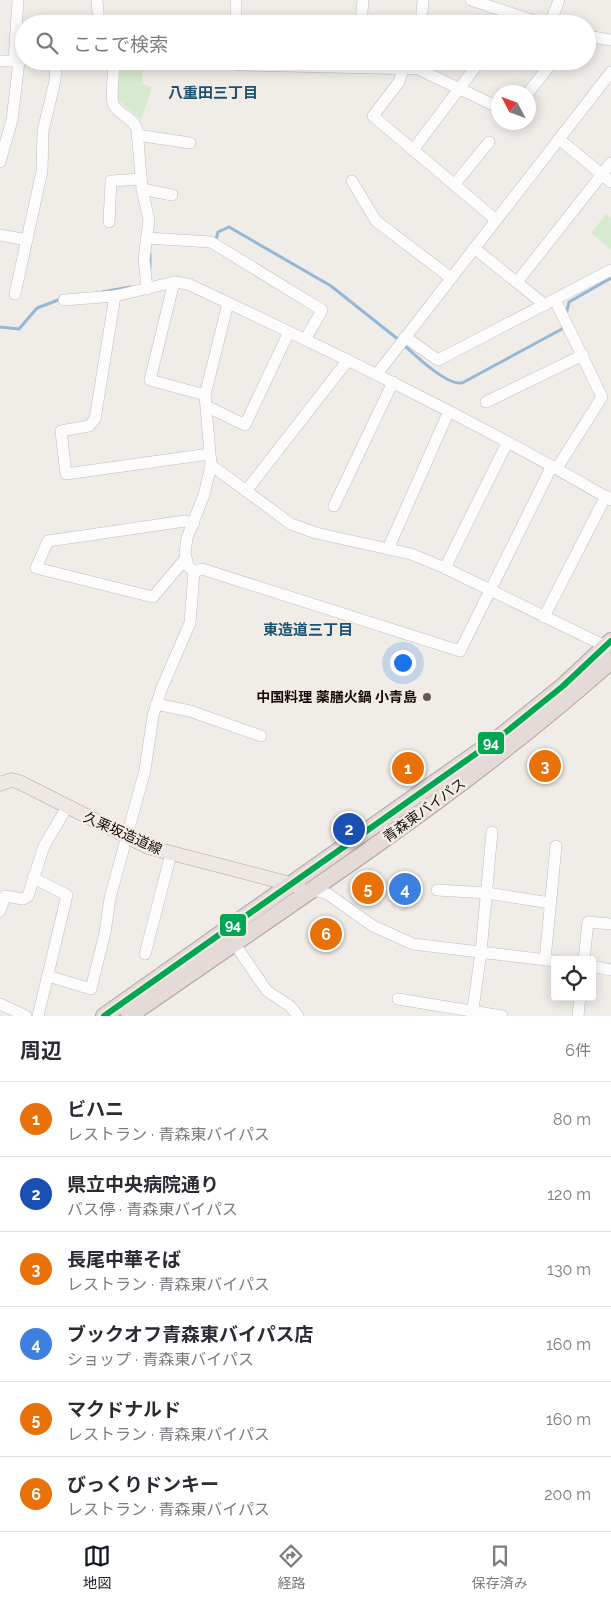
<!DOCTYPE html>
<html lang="ja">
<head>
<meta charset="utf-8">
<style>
	body { margin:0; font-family:Raleway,"Noto Sans JP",sans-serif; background:#f2f2f3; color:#2b2b33 }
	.controls { position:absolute; right:15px; bottom:15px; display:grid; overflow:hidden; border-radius:5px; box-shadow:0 2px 12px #0003 }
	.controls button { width:45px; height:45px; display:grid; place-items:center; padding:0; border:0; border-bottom:1px solid #e1e1e2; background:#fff; color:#2b2b33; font:25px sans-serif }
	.compass { position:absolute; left:491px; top:85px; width:45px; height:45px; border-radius:50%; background:#fff; box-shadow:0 2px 12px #0003; rotate:311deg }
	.you { position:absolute; left:402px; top:662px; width:18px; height:18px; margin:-12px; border:4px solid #fff; border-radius:50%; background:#1a73e8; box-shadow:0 0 0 8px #1a73e833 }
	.badge { display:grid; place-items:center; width:32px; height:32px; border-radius:50%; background:#111827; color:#fff; font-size:16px; font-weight:700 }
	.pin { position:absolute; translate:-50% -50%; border:2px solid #fff; box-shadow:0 1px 5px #0006 }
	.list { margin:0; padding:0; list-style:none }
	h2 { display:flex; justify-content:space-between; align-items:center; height:65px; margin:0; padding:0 20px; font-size:21px }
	h2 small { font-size:16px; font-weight:400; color:#7c7c81 }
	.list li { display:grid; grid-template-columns:32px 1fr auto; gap:15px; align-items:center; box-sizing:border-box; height:75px; padding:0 20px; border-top:1px solid #e1e1e2 }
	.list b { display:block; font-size:19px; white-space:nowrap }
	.list p { margin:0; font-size:16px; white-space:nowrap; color:#7c7c81 }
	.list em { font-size:16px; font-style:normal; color:#7c7c81 }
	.icon { flex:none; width:28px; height:28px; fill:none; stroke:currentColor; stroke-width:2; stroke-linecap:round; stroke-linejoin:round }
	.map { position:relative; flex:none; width:611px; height:1016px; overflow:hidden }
	.search { position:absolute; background:#fff; box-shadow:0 2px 12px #0003; left:15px; right:15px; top:15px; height:55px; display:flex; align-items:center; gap:12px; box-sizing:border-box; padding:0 18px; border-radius:28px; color:#7c7c81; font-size:19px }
	.sheet { height:515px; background:#fff }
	nav { display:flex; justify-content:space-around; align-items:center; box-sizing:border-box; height:70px; border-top:1px solid #e1e1e2; background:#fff; font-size:14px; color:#7c7c81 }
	nav a { display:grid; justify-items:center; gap:2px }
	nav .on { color:#111827 }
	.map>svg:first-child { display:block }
</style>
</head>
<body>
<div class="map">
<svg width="611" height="1016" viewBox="0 0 611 1016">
	<rect width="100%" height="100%" fill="#f0ece8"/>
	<g fill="#d7e9cf">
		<polygon points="121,61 144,61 142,84 152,87 141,120 117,99"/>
		<polygon points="606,214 611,218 611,249 591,233"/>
	</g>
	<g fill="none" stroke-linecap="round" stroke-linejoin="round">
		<g stroke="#94b8d7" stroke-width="3">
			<polyline points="215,243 218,232 229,227 331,286 399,340"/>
			<polyline points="150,254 150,268"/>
			<polyline points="102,292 130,287"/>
			<polyline points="566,315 569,302 611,278"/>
			<polyline points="0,327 19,329 37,308 61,299"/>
			<path d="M 404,345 C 416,356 446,385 462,383 L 562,329 L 563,326"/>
		</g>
		<g stroke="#c0bdba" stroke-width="12">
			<g id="minor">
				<polyline points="97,0 99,24"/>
				<polyline points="236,0 236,24"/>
				<polyline points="471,0 543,24"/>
				<polyline points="361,24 363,0"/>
				<polyline points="421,24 423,0"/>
				<polyline points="550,24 559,0"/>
				<polyline points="587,36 611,40"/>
				<polyline points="0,61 21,61"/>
				<polyline points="14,61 18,0"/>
				<path d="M 114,61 C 114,71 110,100 114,106 C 121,116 132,117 137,129 L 142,189 L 149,220 L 144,259 L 147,289"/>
				<polyline points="215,61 242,65 418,69 498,107"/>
				<polyline points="403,69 399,82 373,116 496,220"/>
				<polyline points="528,93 553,61"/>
				<polyline points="137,135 190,143"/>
				<polyline points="559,139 611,182"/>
				<polyline points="413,150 480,61"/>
				<polyline points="0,162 12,120 19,61"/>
				<polyline points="352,181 376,221 451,278"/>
				<polyline points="454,185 489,142"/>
				<polyline points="142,189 172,195"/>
				<polyline points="109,222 111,181 141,179"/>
				<polyline points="0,235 27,240"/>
				<polyline points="147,238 211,242 322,310 305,340"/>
				<polyline points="474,248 545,305"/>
				<polyline points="174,282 150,380 205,395"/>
				<polyline points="517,282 611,163"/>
				<polyline points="15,294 42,171 43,131 55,81 56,61"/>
				<polyline points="115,296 95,419 89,426 61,431 66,474 209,454"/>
				<path d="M 64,300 L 115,296 L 174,282 L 188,284 C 331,351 474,420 611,500"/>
				<polyline points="555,300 602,397 557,468"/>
				<polyline points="405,337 438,360 611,270"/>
				<polyline points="377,374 611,72"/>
				<polyline points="486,402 583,355"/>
				<polyline points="208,407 245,425 289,332"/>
				<polyline points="211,465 291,524 316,533 411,554 445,568 605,646"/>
				<polyline points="246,491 348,360"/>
				<polyline points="334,506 393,382"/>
				<polyline points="388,549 449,411"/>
				<polyline points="186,558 153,597 36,568 48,541 185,521 194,523"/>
				<polyline points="445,568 507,443"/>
				<polyline points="194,572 202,569 460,651 552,466"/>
				<polyline points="544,617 606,496"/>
				<polyline points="156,704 190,711 261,736"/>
				<polyline points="33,878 67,895 38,1016"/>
				<polyline points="310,889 328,894 373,926 413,944 555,961"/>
				<polyline points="437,890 487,893 550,903"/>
				<polyline points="0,911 5,896 23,899 28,896 44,846 67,807"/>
				<polyline points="234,943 267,991 290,1006 298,1016"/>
				<polyline points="145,954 171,854"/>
				<polyline points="545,960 556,846"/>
				<polyline points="584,960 588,922 611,924"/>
				<polyline points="592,966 611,970"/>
				<polyline points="48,976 91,989 105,933 110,898 145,770 153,716 161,690 190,623 194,572 188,566 185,553 187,538 204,495 211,465 205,395 228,303"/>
				<polyline points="398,999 502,1016"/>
				<polyline points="0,1004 26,1016"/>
				<polyline points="472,1016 481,952 492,832"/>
				<polyline points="578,1016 580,997"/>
			</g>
		</g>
		<g stroke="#b0a4a0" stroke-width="15">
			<polyline id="major" points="0,784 11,780 19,782 148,847 298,886"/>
		</g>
		<g stroke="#b0a4a0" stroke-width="18">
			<g id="highway">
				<polyline points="104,1016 501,736 563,686 611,641"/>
				<path d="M 129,1016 C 292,902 462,794 611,661"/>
			</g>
		</g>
		<use href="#minor" stroke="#fdfcfc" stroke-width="11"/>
		<use href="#major" stroke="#eee8e5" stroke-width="14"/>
		<use href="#highway" stroke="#e4dad8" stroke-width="16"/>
		<g stroke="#f4ece4" stroke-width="10">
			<polyline id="bus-1" points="104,1016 501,736 563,686 611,641"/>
		</g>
		<use href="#bus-1" stroke="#00a651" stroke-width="6"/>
	</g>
	<circle fill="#5e5a58" stroke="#f4ece4" stroke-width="2" cx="427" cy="697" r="5"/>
	<g text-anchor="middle" stroke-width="5" stroke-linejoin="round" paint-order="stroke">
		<g font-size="14" font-weight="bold" fill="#0f0c0a" stroke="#f4ece4" text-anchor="end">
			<text x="417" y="702">中国料理 薬膳火鍋 小青島</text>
		</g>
		<g font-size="14" fill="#0f0c0a" stroke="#f4ece4">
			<text transform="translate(424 810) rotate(-36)" y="5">青森東バイパス</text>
			<text transform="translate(123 833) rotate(24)" y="5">久栗坂造道線</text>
		</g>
		<g font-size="15" font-weight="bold" fill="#195374" stroke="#f4ece4">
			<text x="213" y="98">八重田三丁目</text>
			<text x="308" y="635">東造道三丁目</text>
		</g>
	</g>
	<g stroke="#f4ece4" stroke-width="2">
		<rect x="477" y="731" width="28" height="24" rx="5" fill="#00a651"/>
		<rect x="219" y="913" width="28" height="24" rx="5" fill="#00a651"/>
	</g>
	<g font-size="14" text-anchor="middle" font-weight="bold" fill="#fff">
		<text x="491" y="748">94</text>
		<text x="233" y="930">94</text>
	</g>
</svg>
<div class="controls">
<button><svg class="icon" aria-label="locate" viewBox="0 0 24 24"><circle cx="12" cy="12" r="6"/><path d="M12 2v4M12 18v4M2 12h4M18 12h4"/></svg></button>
</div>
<svg class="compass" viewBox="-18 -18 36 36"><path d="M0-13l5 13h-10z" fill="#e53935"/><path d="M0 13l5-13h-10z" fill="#7c7c81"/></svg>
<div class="you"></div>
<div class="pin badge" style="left:408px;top:768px;background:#e8710a">1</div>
<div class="pin badge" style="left:349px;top:829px;background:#1a4fb4">2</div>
<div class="pin badge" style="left:545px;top:766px;background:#e8710a">3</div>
<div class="pin badge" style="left:405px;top:889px;background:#3f7fe0">4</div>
<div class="pin badge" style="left:368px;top:888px;background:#e8710a">5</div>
<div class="pin badge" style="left:326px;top:934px;background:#e8710a">6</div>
<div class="search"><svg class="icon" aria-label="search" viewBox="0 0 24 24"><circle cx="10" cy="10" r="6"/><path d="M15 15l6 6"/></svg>ここで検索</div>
</div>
<section class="sheet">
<h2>周辺<small>6件</small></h2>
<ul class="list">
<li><span class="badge" style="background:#e8710a">1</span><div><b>ビハニ</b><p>レストラン · 青森東バイパス</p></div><em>80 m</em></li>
<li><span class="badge" style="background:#1a4fb4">2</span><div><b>県立中央病院通り</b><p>バス停 · 青森東バイパス</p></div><em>120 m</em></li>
<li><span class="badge" style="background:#e8710a">3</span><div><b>長尾中華そば</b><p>レストラン · 青森東バイパス</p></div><em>130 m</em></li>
<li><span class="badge" style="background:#3f7fe0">4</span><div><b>ブックオフ青森東バイパス店</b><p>ショップ · 青森東バイパス</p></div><em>160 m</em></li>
<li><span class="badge" style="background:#e8710a">5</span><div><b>マクドナルド</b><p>レストラン · 青森東バイパス</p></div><em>160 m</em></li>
<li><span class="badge" style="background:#e8710a">6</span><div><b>びっくりドンキー</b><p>レストラン · 青森東バイパス</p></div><em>200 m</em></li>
</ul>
</section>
<nav>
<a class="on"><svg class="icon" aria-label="map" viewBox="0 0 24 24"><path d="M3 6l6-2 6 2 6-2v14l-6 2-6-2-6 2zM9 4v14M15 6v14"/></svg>地図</a>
<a><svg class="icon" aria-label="directions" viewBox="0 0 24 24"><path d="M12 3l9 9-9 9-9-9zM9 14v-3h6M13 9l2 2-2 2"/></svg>経路</a>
<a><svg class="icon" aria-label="saved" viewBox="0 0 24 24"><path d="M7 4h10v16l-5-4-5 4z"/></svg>保存済み</a>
</nav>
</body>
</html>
